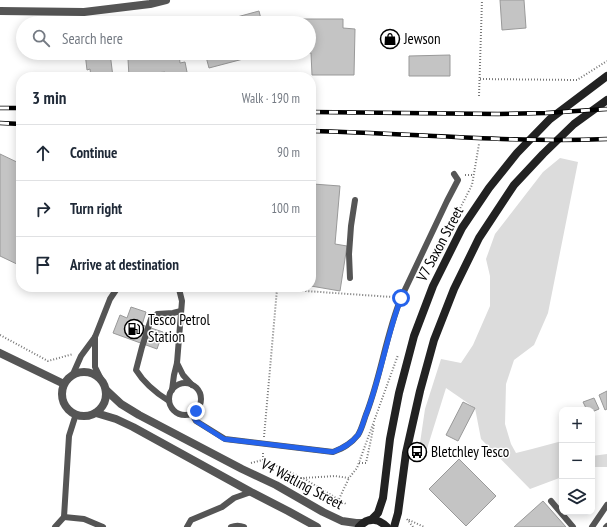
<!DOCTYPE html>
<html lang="en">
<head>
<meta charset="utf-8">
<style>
	body { margin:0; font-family:"PT Sans Narrow",sans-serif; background:#f6f6f7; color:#1f2937 }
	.controls { position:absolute; right:12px; bottom:12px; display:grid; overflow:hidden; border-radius:8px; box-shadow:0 2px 10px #0003 }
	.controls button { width:36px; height:36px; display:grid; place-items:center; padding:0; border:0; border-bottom:1px solid #e0e1e3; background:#fff; color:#1f2937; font:20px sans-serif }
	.stop { position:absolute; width:12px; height:12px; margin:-9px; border:3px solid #2563eb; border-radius:50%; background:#fff }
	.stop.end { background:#2563eb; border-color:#fff; box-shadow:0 1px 4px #0008 }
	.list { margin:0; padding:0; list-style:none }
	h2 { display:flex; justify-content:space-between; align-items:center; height:52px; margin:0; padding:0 16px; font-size:17px }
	h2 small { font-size:13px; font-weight:400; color:#747a83 }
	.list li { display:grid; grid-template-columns:26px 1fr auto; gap:12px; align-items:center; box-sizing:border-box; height:56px; padding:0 16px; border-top:1px solid #e0e1e3 }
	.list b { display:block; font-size:15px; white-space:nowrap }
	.list em { font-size:13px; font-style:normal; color:#747a83 }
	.icon { flex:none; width:22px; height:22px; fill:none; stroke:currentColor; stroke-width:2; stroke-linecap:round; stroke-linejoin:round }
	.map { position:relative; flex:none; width:607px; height:527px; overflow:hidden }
	.search { position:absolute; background:#fff; box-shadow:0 2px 10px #0003; left:16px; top:16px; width:300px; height:44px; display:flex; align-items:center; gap:10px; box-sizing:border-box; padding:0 14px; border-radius:22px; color:#747a83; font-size:15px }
	.panel { position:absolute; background:#fff; box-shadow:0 2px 10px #0003; left:16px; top:72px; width:300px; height:220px; border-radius:16px }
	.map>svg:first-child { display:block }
</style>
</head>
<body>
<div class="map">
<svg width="607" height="527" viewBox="0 0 607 527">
	<rect width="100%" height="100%" fill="#fff"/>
	<g fill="#dcdcdc">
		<polygon points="560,158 578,162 548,313 534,345 514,360 506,384 505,424 511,444 516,453 532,449 562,441 562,477 530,489 481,439 475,408 446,388 426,452 420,443 425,409 441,359 461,363 473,345 490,306 490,276 486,259 495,234 543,172"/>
		<polygon points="607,454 607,467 592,467 592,456"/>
	</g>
	<g fill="#c4c4c4" stroke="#999">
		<polygon points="500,0 524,0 526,28 502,30"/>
		<polygon points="259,11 262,23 215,23"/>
		<polygon points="300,19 343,19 343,28 355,29 354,75 312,75 311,53 309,53 309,23 300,23"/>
		<polygon points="85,53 110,53 113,77 91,77 90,69 87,70"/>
		<polygon points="130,53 179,53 180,63 185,62 188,77 165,77 165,72 156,73 157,77 129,77 128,59 131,59"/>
		<polygon points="205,53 266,53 209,68"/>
		<polygon points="450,55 450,76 409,76 409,56"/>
		<polygon points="0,154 21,164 21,266 0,256"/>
		<polygon points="311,163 313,163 313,184 340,186 335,244 347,246 340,291 311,286"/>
		<polygon points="131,307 146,312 142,325 163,332 157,349 113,333 120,315 127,318"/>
		<polygon points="607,391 607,409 605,410 599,395"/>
		<polygon points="594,398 599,409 592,412 592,410 587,410 583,402"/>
		<polygon points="463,402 475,408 458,441 446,435"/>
		<polygon points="459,459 496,496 466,526 429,489"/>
		<polygon points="543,501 566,527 514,527"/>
	</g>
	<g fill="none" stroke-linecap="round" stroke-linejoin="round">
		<g stroke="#777" stroke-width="2" stroke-dasharray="1 2" stroke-linecap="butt">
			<polyline points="480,79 577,80 607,61"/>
			<polyline points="479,96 482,0"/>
			<polyline points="465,175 474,175"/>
			<polyline points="452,224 472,185 479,144"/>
			<polyline points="435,258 445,238"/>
			<polyline points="0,335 48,361 73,354"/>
			<polyline points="264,437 277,289 392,297"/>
			<polyline points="263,460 263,451"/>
			<polyline points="251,463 263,460 303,478 346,504"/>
			<polyline points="359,463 366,463 374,425"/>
			<polyline points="303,478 335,476 349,478 357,468 398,355"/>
			<polyline points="339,499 349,478"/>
			<polyline points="413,527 407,519 424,527"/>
		</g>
		<g stroke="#555" stroke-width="6">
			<polyline points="350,278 349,254 351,226 355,200"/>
			<polyline points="95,337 95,367 101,379"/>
			<polyline points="177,363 183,375 192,385"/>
			<polyline points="73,374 81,356 95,337 110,299 118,287"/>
			<circle cx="185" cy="399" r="16"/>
			<polyline points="172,390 174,375 177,363 182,301 179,289 177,287"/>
			<path d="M 169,401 C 156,393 144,383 136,370 L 142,347 L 151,319 L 157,314 L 173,313 L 181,311"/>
			<path d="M 192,414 L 196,421 L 225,439 L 333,452 C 343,448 351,444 358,435 C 362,429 364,419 367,412 C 381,375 386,335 401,298 L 447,201 L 458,180 L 454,174"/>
			<polyline points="551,501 573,527"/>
			<polyline points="64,517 84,519 103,527"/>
			<polyline points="55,527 64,517 69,436 76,414"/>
			<polyline points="187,527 191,520 222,507 234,498 251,492"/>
			<path d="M 231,527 C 236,525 239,525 244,527"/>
			<polyline points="592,527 607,505"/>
			<polyline points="606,527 607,526"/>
		</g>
		<polyline stroke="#555" stroke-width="8" points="0,11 84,12 150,4 166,0"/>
		<g stroke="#555" stroke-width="8">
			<polyline points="0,353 64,384"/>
			<circle cx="84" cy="394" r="22"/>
			<polyline points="106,390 121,404 139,415 242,469 276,485 323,512 342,521 356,523 363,523"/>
			<polyline points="96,413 116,419 133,427 251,492 288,511 317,527"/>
		</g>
		<g stroke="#222" stroke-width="8">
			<polyline points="371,520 378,513 383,498 390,439 399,393 414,336 433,286 462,228 489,188 517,153 550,119 607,76"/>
			<path d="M 359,527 C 368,517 378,518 387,527"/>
			<polyline points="394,527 398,513 406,453 420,391 434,340 454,289 479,238 514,185 543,154 574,124 607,100"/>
		</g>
		<g stroke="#000" stroke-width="4.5">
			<g id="rail">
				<polyline points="0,108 21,108"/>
				<polyline points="311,112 498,114 546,113 607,109"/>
				<polyline points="0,123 21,124"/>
				<path d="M 311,131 C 410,133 508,143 607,139"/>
			</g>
		</g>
		<use href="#rail" stroke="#fff" stroke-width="3" stroke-dasharray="9" stroke-linecap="butt"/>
	</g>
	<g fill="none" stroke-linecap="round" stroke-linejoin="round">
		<path stroke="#2563eb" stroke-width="5" d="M 196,411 L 192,414 L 196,421 L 224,439 L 333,452 C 343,448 351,444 358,435 C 362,429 364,419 367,412 C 381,375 387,335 401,298"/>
	</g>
	<defs>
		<g id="shop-ring" transform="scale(1)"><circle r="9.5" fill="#fff" stroke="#000" stroke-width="1.5"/><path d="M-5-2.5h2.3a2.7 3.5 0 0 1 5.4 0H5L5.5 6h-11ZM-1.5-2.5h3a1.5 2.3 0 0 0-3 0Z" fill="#000"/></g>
		<g id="fuel-ring" transform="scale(1)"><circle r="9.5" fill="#fff" stroke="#000" stroke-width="1.5"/><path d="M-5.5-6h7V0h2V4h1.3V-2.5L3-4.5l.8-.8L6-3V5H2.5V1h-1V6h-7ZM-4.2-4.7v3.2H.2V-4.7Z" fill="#000"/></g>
		<g id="bus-ring" transform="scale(1)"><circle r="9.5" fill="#fff" stroke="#000" stroke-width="1.5"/><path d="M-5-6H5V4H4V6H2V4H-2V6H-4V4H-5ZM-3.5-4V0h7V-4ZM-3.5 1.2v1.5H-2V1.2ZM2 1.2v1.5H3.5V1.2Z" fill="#000"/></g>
	</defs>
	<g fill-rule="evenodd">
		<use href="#shop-ring" x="390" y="39"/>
		<use href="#fuel-ring" x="134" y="329"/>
		<use href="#bus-ring" x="417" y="452"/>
	</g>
	<g text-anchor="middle" stroke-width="3" stroke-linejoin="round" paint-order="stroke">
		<g font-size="15" fill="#000" stroke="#fff" text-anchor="start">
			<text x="404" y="44">Jewson</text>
			<text x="148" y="325">Tesco Petrol<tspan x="148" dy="17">Station</tspan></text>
			<text x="431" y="457">Bletchley Tesco</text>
		</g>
		<g font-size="15" fill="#000" stroke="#fff">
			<text transform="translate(440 244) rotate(-62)" y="5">V7 Saxon Street</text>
			<text transform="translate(302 484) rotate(28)" y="5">V4 Watling Street</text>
		</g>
	</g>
</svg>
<div class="controls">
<button>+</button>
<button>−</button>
<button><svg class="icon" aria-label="layers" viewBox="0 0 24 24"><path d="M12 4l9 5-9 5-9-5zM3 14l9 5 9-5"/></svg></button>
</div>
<div class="stop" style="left:401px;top:298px"></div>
<div class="stop end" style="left:196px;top:411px"></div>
<div class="search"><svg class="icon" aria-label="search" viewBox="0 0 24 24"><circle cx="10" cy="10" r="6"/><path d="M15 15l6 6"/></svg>Search here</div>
<section class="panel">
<h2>3 min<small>Walk · 190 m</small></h2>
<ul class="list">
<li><svg class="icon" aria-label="ahead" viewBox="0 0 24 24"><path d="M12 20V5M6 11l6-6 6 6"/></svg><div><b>Continue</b></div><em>90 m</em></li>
<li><svg class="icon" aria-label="right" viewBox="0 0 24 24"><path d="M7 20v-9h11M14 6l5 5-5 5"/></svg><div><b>Turn right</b></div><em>100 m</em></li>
<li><svg class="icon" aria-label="arrive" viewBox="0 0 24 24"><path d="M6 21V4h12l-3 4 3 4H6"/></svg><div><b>Arrive at destination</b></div></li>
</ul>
</section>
</div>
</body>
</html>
